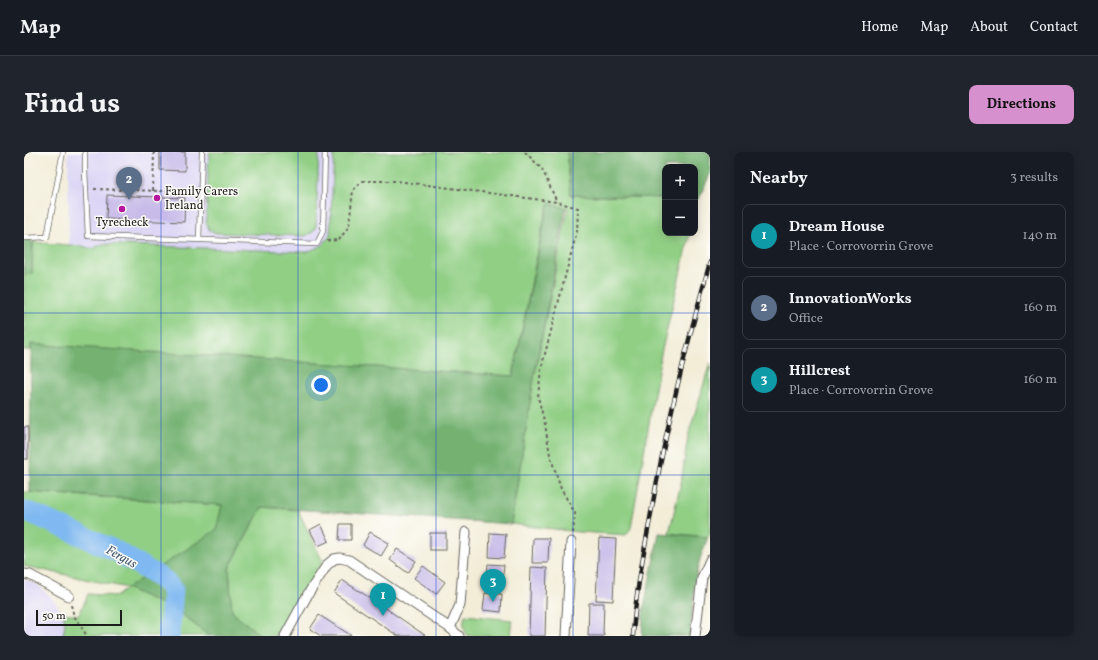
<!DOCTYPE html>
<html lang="en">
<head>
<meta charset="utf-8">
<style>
	body { margin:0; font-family:Vollkorn,serif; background:#20242c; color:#f1f3f6 }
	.controls { position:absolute; right:12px; top:12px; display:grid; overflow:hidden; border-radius:8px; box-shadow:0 2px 10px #0003 }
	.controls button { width:36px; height:36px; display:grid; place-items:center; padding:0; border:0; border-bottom:1px solid #363941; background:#171b24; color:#f1f3f6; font:20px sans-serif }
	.scale { position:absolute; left:12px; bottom:10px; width:86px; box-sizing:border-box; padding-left:4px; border:2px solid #1c1c1c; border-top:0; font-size:11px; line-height:14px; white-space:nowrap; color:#1c1c1c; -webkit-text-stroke:3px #fdfcf7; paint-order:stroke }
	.you { position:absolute; left:297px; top:233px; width:14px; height:14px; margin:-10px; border:3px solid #fff; border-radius:50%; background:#1a73e8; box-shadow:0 0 0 6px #1a73e833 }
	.badge { display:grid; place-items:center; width:26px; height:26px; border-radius:50%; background:#d690ce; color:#fff; font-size:13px; font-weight:700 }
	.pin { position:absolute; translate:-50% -33px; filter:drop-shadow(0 1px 2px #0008) }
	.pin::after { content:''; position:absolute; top:21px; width:14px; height:12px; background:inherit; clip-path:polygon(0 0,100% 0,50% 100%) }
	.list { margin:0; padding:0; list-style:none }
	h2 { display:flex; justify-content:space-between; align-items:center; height:52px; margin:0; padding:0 16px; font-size:17px }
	h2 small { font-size:13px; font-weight:400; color:#9ea1a6 }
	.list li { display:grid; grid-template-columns:26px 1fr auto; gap:12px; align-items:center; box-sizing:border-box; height:64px; margin:0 8px 8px; padding:0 8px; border:1px solid #363941; border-radius:8px }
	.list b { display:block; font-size:15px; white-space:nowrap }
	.list p { margin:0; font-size:13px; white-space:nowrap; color:#9ea1a6 }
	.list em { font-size:13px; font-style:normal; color:#9ea1a6 }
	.map { position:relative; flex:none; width:686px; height:484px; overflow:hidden; border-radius:8px }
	header { display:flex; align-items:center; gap:24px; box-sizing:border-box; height:56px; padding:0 20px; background:#171b24; border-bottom:1px solid #363941 }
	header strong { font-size:19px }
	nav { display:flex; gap:22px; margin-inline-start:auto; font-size:14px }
	.intro { display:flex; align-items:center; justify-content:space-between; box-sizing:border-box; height:96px; padding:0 24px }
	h1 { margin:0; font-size:28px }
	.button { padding:10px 18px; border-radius:8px; background:#d690ce; color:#111; font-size:14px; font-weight:700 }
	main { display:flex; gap:24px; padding:0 24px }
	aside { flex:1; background:#171b24; border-radius:8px; box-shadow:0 2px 10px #0003 }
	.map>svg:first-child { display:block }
</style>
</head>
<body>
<header>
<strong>Map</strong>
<nav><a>Home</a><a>Map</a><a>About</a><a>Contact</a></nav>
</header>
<div class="intro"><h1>Find us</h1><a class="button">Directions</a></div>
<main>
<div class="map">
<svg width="686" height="484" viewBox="0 0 686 484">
	<rect width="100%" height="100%" fill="#fdfcf7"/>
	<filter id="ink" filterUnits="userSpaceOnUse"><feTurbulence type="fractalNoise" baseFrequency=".025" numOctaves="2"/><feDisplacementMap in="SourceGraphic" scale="8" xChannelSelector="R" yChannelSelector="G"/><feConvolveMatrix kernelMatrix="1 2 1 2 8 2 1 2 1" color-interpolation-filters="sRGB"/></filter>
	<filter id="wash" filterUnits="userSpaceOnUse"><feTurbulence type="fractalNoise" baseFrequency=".012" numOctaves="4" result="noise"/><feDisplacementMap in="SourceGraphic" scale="16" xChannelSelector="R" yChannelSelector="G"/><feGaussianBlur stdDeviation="0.9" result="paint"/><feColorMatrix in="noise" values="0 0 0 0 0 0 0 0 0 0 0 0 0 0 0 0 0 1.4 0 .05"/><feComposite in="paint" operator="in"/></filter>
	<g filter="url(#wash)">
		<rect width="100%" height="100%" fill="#f3edd8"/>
		<g fill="#dcd5f6">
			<polygon points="44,0 313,0 313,108 45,101"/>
			<polygon points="0,427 14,433 26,444 39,461 42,471 39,484 0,484"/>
		</g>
		<g fill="#91cf85" stroke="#567650">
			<polygon points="185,0 295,0 292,76 289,80 281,84 191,81 185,78 182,70"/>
			<polygon points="310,0 543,0 547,43 641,46 641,81 666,81 637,202 607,376 602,383 554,380 487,372 510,226 544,56 524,52 521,62 489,224 7,193 7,198 0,198 0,123 8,122 9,90 58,94 69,97 78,92 283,100 299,93 306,82"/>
			<polygon points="686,211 686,383 684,385 645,381 657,331 664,284"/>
			<polygon points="0,340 198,353 193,378 103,436 155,460 185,484 39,484 41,471 39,461 55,463 64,442 93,444 103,436 0,414"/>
			<polygon points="238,355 274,358 299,410 252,484 237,484 208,460 205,417"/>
			<path d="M 441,463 L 488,468 L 486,484 L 443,484 C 439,476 439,471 441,463 Z"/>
		</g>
		<g fill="#74b272" stroke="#486747">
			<polygon points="543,0 686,0 686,22 675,47 671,47 671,15 641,15 641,46 547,43"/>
			<polygon points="524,52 542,56 510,226 487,372 238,355 205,416 208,460 237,484 185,484 155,460 103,436 192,378 198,353 6,340 7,192 489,224"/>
			<polygon points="0,85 9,90 8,122 0,123"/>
			<polygon points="635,381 684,385 676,407 671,428 666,484 618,484 619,460"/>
		</g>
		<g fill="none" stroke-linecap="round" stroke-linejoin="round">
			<polyline stroke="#80b9f1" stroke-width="21" points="0,360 7,361 92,399 140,428 149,438 145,484"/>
		</g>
		<g id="blocks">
			<g fill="#c8bbe9">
				<polygon points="136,0 161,0 161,19 136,18"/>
				<polygon points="83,43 161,46 160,70 82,67"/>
				<rect x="0" y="275" width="4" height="32"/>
				<polygon points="297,372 305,389 294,394 286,378"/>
				<polygon points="316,372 327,372 327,388 315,388"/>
				<polygon points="346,380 365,391 357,404 339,393"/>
				<rect x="406" y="381" width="16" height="17"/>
				<polygon points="466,381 482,382 480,406 465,405"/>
				<polygon points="509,386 525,386 524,411 508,411"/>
				<polygon points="575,386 592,387 589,449 572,448"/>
				<polygon points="373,397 392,409 384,421 366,408"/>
				<polygon points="464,412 480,413 477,438 462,437"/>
				<polygon points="399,414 421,430 412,442 390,426"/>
				<polygon points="507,415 523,416 521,484 505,484"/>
				<polygon points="318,428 357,453 402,484 374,484 310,441"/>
				<polygon points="461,441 478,442 477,460 459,458"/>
				<polygon points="565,451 580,451 579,482 580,482 580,484 564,484"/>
				<polygon points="295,463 309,472 328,484 297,484 286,477"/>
			</g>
		</g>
	</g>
	<g filter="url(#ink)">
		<use href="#blocks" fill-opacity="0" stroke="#67655e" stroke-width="1"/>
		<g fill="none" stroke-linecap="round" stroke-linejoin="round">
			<g stroke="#67655e" stroke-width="6">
				<g id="lane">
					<polyline points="61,0 61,18 64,84 293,92 299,79 301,0"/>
					<polyline points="0,86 23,85 39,0"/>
					<polyline points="175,87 178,0"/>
				</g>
			</g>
			<g stroke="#67655e" stroke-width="11">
				<g id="street">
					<polyline points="0,422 6,423 45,444"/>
					<polyline points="426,476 435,484"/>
					<polyline points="261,484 284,442 303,413 310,407 316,406 325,408 426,476 436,453 442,380"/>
					<polyline points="542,484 547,390"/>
					<polyline points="671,484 678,426 686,408"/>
				</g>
			</g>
			<g stroke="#67655e" stroke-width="2" stroke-dasharray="3 3" stroke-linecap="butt">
				<polyline points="501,0 518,17 533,50"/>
				<polyline points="70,37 170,40"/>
				<polyline points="129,39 130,0"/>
				<polyline points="303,89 315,88 325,74 329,38 339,29 373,29 533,50 554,56 553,79 517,217 514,245 521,272 526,303 537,337 551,361 549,381"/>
				<polyline points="47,453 50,464 63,484"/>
			</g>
			<use href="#lane" stroke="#fff" stroke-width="4.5"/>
			<use href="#street" stroke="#fff" stroke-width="9"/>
			<g stroke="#1c1c1c" stroke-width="4.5">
				<path id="rail" d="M 609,484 C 611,445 619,405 626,367 C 641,280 662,194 686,110"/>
			</g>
			<use href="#rail" stroke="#fdfcf7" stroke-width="3" stroke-dasharray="9" stroke-linecap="butt"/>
		</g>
	</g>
	<path fill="none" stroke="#1d4ed8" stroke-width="1" stroke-opacity="0.55" d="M 137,0 L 137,484M 274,0 L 274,484M 412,0 L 412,484M 549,0 L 549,484M 0,161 L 686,161M 0,323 L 686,323"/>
	<g fill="#b5179e" stroke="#fdfcf7" stroke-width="1.5">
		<circle cx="133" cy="46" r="4"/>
		<circle cx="98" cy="57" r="4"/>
	</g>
	<g text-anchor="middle" stroke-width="3" stroke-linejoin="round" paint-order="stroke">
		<g font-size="12" fill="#1c1c1c" stroke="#fdfcf7" text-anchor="start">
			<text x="141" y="43">Family Carers<tspan x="141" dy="14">Ireland</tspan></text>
			<text x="98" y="74" text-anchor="middle">Tyrecheck</text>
		</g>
		<g font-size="13" font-style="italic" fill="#445b71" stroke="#fdfcf7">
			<text transform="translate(98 404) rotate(29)" y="5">Fergus</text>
		</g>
	</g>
</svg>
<div class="controls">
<button>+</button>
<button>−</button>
</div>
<div class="scale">50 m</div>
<div class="you"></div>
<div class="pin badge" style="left:359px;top:464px;background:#0f9aa8">1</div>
<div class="pin badge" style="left:105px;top:48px;background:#5c6f8a">2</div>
<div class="pin badge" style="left:469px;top:450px;background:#0f9aa8">3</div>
</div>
<aside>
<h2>Nearby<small>3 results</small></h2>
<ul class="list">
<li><span class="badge" style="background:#0f9aa8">1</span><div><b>Dream House</b><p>Place · Corrovorrin Grove</p></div><em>140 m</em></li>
<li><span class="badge" style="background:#5c6f8a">2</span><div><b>InnovationWorks</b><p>Office</p></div><em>160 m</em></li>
<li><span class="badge" style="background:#0f9aa8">3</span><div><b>Hillcrest</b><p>Place · Corrovorrin Grove</p></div><em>160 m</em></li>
</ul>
</aside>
</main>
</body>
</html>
